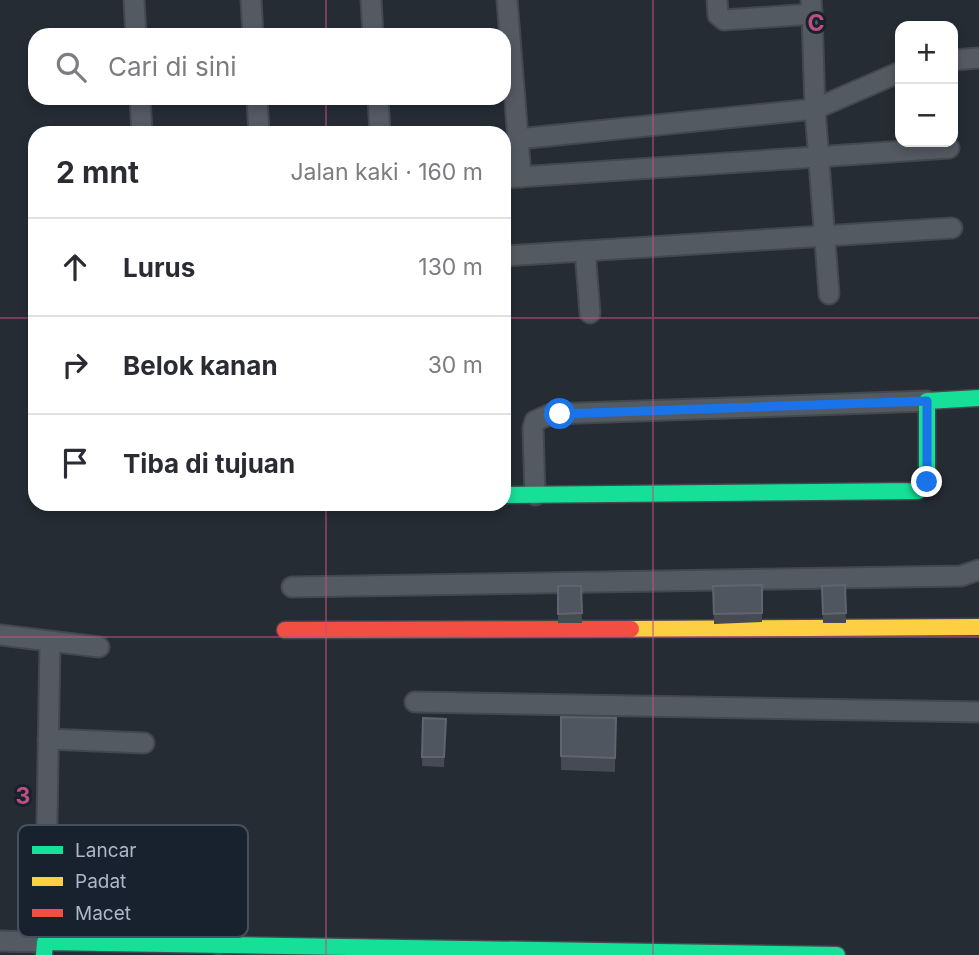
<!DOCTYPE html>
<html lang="id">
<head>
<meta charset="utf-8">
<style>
	body { margin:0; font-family:Inter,sans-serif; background:#f2f2f3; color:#2b2b33 }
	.controls { position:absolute; right:21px; top:21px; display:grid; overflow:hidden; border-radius:14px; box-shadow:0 4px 10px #0003 }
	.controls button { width:63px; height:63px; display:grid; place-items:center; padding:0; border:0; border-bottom:2px solid #e1e1e2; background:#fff; color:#2b2b33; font:35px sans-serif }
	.stop { position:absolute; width:21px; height:21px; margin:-16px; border:5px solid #1a73e8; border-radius:50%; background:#fff }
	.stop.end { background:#1a73e8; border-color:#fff; box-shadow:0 2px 7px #0008 }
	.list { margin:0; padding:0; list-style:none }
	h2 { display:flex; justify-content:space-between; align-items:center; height:91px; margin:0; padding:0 28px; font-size:30px }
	h2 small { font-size:23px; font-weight:400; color:#7c7c81 }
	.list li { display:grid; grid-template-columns:46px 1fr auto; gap:21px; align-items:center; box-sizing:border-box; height:98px; padding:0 28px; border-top:2px solid #e1e1e2 }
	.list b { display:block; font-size:26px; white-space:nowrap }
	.list em { font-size:23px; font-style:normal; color:#7c7c81 }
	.icon { flex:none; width:38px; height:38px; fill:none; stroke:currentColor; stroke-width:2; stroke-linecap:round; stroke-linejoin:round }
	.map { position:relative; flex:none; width:979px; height:955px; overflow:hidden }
	.search { position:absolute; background:#fff; box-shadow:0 4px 10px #0003; left:28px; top:28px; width:483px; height:77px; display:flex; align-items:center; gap:18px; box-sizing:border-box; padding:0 24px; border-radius:21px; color:#7c7c81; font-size:26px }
	.panel { position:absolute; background:#fff; box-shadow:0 4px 10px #0003; left:28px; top:126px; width:483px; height:385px; border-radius:21px }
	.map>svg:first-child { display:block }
</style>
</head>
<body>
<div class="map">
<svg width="979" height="955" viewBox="0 0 979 955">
	<rect width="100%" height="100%" fill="#252c34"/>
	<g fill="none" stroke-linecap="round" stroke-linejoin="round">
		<g stroke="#43484e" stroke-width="23">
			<g id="street">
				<polyline points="134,0 136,35"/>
				<polyline points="251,0 253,35"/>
				<polyline points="371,0 373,35"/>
				<polyline points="507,0 521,177"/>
				<polyline points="717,0 718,15 724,20 812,14 811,0"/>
				<polyline points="812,14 815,109 829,294"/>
				<polyline points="953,60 979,58"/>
				<polyline points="140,98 142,133"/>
				<polyline points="257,98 259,133"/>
				<polyline points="378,98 380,133"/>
				<polyline points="518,139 815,109 900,72"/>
				<polyline points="504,178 949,148"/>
				<polyline points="585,251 590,313"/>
				<polyline points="504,256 952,228"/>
				<polyline points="535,495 533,428 535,421 551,414 927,401"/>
				<polyline points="292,587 961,576 979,570"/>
				<polyline points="0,635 99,647"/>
				<polyline points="415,702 979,712"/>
				<polyline points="48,739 144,743"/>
				<polyline points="46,847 200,857 205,861 219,945"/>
				<polyline points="45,902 213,904"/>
				<polyline points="0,941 45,942 50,642"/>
			</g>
		</g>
		<g stroke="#43484e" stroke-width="19">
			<g id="fast">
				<polyline points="504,495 918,491 927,482 927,401 979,398"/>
				<polyline points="44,955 45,942 837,955"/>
			</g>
		</g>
		<g stroke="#43484e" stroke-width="19">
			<polyline id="slow" points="631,629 979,627"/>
		</g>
		<g stroke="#43484e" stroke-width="19">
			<polyline id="jam" points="285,630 631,629"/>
		</g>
		<use href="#street" stroke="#545a62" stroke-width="19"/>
		<use href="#fast" stroke="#16e098" stroke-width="16"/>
		<use href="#slow" stroke="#ffcf43" stroke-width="16"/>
		<use href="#jam" stroke="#f24e42" stroke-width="16"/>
	</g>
	<g fill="#454a53">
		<polygon points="762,585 762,622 714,624 713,586"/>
		<polygon points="845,585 846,623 823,623 822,586"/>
		<polygon points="558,586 581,586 582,623 558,623"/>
		<polygon points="561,717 616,718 615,772 561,770"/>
		<polygon points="423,718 446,719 444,767 422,766"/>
	</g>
	<g fill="#50565f" stroke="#5f6570" stroke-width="2">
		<polygon points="762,585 762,613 714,614 713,586"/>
		<polygon points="845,585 846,613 823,614 822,586"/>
		<polygon points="558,586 581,586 582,613 558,614"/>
		<polygon points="561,717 616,718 615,758 561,756"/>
		<polygon points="423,718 446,719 444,757 422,757"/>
	</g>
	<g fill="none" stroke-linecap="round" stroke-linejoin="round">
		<polyline stroke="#1a73e8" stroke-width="9" points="560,414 927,401 927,482"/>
	</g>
	<path fill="none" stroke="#bb5081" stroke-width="2" stroke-opacity="0.55" d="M 326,0 L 326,35M 653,0 L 653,955M 326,98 L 326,133M 0,318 L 35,318M 504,318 L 979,318M 326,504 L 326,955M 0,637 L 979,637"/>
	<rect x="18" y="825" width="230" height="112" rx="10" fill="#18222f" stroke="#454f5d" stroke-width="2"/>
	<rect x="32" y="846" width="31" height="8" fill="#16e098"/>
	<rect x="32" y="877" width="31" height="9" fill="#ffcf43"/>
	<rect x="32" y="909" width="31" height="8" fill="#f24e42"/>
	<g font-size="19" fill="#adb7c7">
		<text x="75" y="857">Lancar</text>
		<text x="75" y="888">Padat</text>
		<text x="75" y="920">Macet</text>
	</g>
	<g font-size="23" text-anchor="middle" font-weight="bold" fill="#bb5081" stroke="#18222f" stroke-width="6" stroke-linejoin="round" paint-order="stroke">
		<text x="816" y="31">C</text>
		<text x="23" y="804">3</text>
	</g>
</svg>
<div class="controls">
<button>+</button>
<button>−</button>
</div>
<div class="stop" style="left:560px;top:414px"></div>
<div class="stop end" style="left:927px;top:482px"></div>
<div class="search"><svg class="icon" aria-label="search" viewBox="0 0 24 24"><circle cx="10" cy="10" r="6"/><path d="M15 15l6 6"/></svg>Cari di sini</div>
<section class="panel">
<h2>2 mnt<small>Jalan kaki · 160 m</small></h2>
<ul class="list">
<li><svg class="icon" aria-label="ahead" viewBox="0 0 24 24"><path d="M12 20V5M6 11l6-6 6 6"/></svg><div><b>Lurus</b></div><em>130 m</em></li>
<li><svg class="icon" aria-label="right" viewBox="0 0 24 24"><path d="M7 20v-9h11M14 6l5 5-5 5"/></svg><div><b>Belok kanan</b></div><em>30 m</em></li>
<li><svg class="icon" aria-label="arrive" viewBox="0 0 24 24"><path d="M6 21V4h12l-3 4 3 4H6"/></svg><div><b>Tiba di tujuan</b></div></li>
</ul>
</section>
</div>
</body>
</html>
